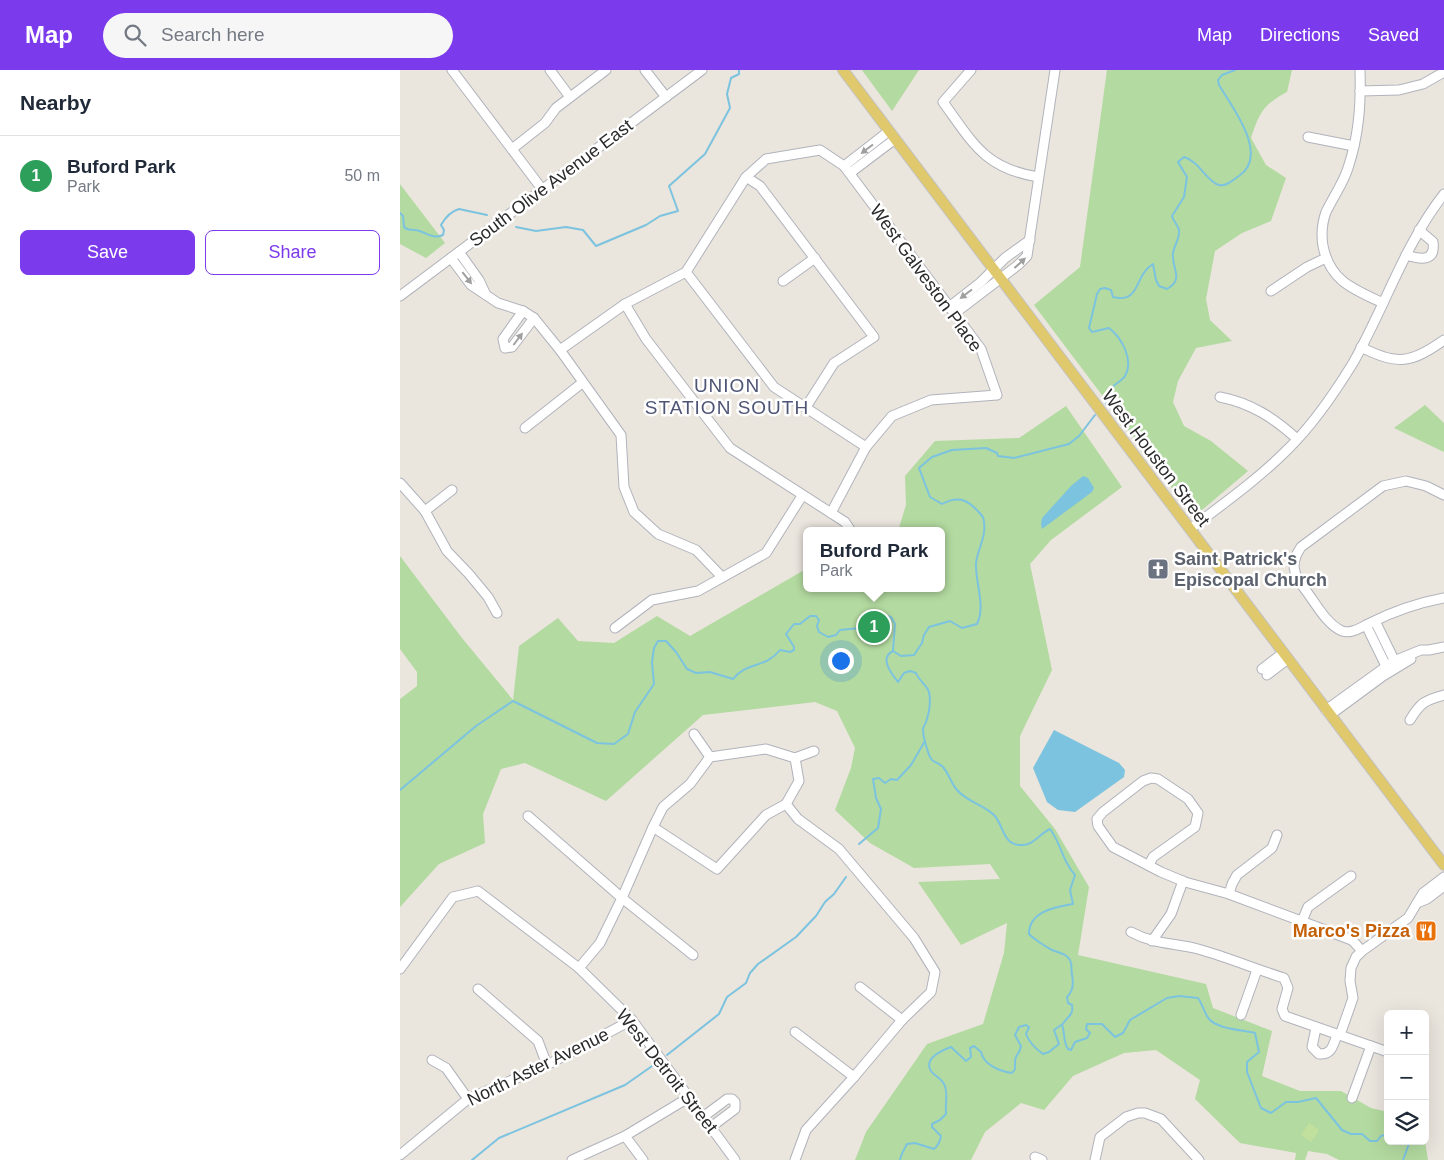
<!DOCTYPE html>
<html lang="en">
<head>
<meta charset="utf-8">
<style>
	body { margin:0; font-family:Helvetica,sans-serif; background:#f6f6f7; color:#1f2937 }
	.controls { position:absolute; right:15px; bottom:15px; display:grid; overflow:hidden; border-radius:8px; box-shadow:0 5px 20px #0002 }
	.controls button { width:45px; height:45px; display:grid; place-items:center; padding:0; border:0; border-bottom:1px solid #e0e1e3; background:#fff; color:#1f2937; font:25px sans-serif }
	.you { position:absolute; left:440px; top:590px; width:18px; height:18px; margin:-12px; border:4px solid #fff; border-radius:50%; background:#1a73e8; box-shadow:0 0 0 8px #1a73e833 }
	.badge { display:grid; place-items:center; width:32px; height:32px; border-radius:50%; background:#7c3aed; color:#fff; font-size:16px; font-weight:700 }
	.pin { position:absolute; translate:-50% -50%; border:2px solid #fff; box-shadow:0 1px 5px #0006 }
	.popup { position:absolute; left:403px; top:457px; width:142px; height:65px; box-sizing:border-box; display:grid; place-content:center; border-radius:8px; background:#fff; filter:drop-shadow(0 1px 4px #0005); font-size:16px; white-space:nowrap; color:#747a83 }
	.popup b { font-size:19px; color:#1f2937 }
	.popup::after { content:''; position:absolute; left:50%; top:100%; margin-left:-10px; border:10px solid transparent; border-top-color:#fff }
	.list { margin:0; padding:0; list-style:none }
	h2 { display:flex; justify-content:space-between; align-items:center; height:65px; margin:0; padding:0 20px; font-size:21px }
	h2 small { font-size:16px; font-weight:400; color:#747a83 }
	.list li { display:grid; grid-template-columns:32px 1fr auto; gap:15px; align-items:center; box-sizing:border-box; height:80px; padding:0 20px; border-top:1px solid #e0e1e3 }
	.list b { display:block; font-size:19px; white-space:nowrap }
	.list p { margin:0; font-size:16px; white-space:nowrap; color:#747a83 }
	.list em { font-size:16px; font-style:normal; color:#747a83 }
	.actions { display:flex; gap:10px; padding:15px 20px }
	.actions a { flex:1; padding:11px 0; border:1px solid #7c3aed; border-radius:8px; text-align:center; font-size:18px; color:#7c3aed }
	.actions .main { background:#7c3aed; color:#fff }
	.icon { flex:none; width:28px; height:28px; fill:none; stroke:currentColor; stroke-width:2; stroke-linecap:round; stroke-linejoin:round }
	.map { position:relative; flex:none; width:1044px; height:1090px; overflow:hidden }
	header { display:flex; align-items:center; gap:30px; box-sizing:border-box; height:70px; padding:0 25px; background:#7c3aed; color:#fff }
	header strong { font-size:24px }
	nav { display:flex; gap:28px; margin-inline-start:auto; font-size:18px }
	.search { width:350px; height:45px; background:#f6f6f7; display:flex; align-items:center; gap:12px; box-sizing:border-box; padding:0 18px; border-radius:28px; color:#747a83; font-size:19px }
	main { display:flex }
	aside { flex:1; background:#fff }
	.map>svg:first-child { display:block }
</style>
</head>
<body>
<header>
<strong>Map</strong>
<div class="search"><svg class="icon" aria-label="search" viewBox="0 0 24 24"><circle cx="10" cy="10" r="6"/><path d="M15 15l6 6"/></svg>Search here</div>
<nav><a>Map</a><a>Directions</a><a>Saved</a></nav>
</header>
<main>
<aside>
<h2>Nearby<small></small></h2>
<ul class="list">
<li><span class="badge" style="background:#2e9e5b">1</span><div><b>Buford Park</b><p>Park</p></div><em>50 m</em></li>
</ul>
<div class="actions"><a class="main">Save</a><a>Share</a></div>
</aside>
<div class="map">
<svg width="1044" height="1090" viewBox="0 0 1044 1090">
	<rect width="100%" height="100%" fill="#eae5dd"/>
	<g fill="#b3daa0">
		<polygon points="462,0 519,0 492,41"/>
		<path d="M 707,0 L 892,0 L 887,22 C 864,34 859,43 851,68 L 866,95 L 886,108 L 871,151 L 842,163 L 815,181 L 806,229 L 810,250 L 832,271 L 796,278 L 778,311 L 773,332 L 784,356 L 811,371 L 848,401 L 802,440 L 788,439 L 634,235 L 680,197 Z"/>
		<polygon points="0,114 45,173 26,188 0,174"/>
		<polygon points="1025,335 1044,353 1044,382 994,358"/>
		<polygon points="666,336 722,417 651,470 630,494 652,600 620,666 620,716 655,759 689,817 678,885 806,914 813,938 872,961 862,1006 900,1021 941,1021 971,1038 988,1042 988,1071 1025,1071 1028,1090 939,1090 927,1084 908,1081 905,1090 895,1090 896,1083 840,1073 795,1029 800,1010 756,980 724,983 673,1006 644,1040 621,1033 585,1062 571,1090 455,1090 466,1062 527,974 583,954 604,883 607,853 561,875 518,812 600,809 590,794 514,798 470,773 435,740 451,698 455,678 437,641 415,632 303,645 206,731 125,693 101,699 83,744 85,773 39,794 0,837 0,629 17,616 17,602 0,579 0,486 62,568 113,630 119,576 158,548 178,571 214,573 257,546 290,566 406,499 406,518 542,518 542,461 498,461 506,435 505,406 535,371 619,368"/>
	</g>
	<polygon fill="#c2e09d" points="909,1053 919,1060 911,1072 901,1065"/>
	<g fill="#7cc3e0">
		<polygon points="683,406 688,408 694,418 692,422 642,459 641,454 642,448 671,416"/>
		<polygon points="654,660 719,693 725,700 724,707 675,742 658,740 647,732 633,698"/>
	</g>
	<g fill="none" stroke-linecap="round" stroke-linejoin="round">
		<g stroke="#7cc3e0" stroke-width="2">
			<path d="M 0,143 L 3,146 L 4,157 C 8,161 10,159 15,160 C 25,161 32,170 43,165 L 44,160 L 41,155 C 45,148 52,141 59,139 L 87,145"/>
			<polyline points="116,157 136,161 166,157 183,160 196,176 246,155 260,146 278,141 269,116 305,84 330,38 327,24 331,8 339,4 339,0"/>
			<path d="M 706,334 C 708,330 708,323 711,319 C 714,314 722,311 725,306 C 734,290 722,268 709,258 L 692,262 L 689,258 L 697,224 L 700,219 L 705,218 L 711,220 L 713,227 C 741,234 734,205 753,194 L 756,210 L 759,216 L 767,219 C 785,209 771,198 773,183 C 774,175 780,169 779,160 C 778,155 773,151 772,146 L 784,127 L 785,120 L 787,107 L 778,92 L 784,87 C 799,91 807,112 819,115 C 826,117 834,109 839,106 C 870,85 832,37 819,15 L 818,10 L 822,5 L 835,0"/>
			<path d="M 695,345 L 679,366 L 669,374 L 614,388 L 598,386 L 597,383 L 586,378 L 552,380 L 532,387 L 519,398 L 530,427 L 542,434 C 560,424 570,431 583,447 C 588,465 578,477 576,493 C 575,512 586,536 577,554 L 562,558 L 550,551 L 529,557 L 524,565 L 522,573 L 514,585 L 501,586 L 493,581 C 479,588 491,603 498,612 L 504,603 L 510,601 L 516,603 C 519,611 527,615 529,622 C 531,631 529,643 526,652 C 525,655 523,657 523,659 C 523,664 526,676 528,682 C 532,695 536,690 543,697 C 549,704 551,713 557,720 C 567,732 585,735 595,746 C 604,757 603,775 621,775 C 633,776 639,764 650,759 C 661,773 662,791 675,805 L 670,820 L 673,834 C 656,837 629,841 629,864 C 634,869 646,877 652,880 C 659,883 669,884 671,893 C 672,897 671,901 672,905 C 674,914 673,921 667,927 L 668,933 L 672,935 C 674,945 667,947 662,955 C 665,962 663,972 668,979 L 671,980 L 675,972 L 687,968 L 690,963 L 686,959 L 687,954 L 702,954 L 715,967 L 723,963 L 730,950 L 767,928 L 779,926 L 798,928 C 803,935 804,943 809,949 C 817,959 843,960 855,963 L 859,982 L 847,992 L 847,1002 L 861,1038 L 871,1043 L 886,1032 L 898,1032 L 916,1028 L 942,1060 L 951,1064 L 962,1064 L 970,1071 L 977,1071 L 981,1066 L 988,1064"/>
			<path d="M 0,720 L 76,656 L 113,631 L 197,673 L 214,674 L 228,664 L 235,642 L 254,614 L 252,592 L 254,578 L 258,571 L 266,571 L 276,582 L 287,599 L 296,603 L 310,602 L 333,609 C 347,591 365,599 380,580 L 390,582 L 394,580 L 394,577 L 386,564 L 394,554 L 400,554 L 410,546 L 416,546 L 419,550 L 417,556 L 419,562 L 428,567 L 436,565 L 440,560 C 451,559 465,556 474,560 L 477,559 L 482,545 L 491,547 L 495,554 L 493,580"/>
			<polyline points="459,774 478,758 481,739 476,728 473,709 479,708 485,713 491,709 497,710 511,695 525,671"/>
			<polyline points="267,985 319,944 327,927 346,913 350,903 358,894 396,867 416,846 425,832 434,824 446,807"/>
			<polyline points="72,1090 99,1068 225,1015 255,994"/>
			<path d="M 500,1090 C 501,1084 504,1080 507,1074 L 515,1073 L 534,1079 C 538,1076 540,1071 541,1066 L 532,1057 L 532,1054 L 540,1050 L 546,1044 C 545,1034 548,1025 545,1016 C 542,1008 535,1007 531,1001 C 523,988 543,980 551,977 L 566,991 L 571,987 L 570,978 L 574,976 L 581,982 C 584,995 599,1001 612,1003 L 615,999 C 614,981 619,988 621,976 L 615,965 L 619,957 L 626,955 L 629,957 L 626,964 C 629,972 636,979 643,984 L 649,982 L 659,974 L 654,960 L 661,955"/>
			<polyline points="1003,1090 1010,1071"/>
		</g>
		<g stroke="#b1b3bc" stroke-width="11">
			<g id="minor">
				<polyline points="52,0 142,119"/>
				<polyline points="150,0 170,27"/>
				<polyline points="245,0 266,27"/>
				<path d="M 571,0 L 543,32 C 573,73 584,98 638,107"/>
				<path d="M 960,0 C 961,34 959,65 948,98 C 943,114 933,127 926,142 C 922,153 921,164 923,176 C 930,211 953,219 983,233"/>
				<polyline points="960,21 999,20 1023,14 1044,2"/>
				<polyline points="908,67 954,76"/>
				<polyline points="112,79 145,53 156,38 206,0"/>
				<polyline points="444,96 489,61"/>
				<polyline points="450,103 495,69"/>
				<polyline points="346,107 360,116 474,267 434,293 406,337"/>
				<polyline points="59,182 79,210 86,225"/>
				<path d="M 1006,185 C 1019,189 1036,193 1033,172 L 1019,160"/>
				<polyline points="51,188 71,215 98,233 123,241 134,248 160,280 221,365 224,417 234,442 258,464 296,480 322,507"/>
				<polyline points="286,202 374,317 466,377"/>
				<polyline points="383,211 415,188"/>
				<polyline points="871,221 907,197 926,188"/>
				<polyline points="0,226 302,0"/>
				<polyline points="225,234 246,269 330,378 445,452 451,461"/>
				<polyline points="549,237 581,212 605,188 630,170"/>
				<polyline points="123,241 103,269 105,278 112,277 134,248"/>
				<polyline points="554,244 618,195 627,186 655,0"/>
				<path d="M 961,277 C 997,296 1012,293 1044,270"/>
				<polyline points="160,280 225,234 286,202 346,107 366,89 420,80 444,96 581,279 597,325 531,330 492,346 466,377 431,443"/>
				<path d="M 820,327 C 851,333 874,348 897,369"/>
				<polyline points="125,358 182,313"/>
				<polyline points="0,413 25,441 47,481 69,504 88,527 97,543"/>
				<path d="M 1044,425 L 1026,416 L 1006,411 L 983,416 L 901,477 C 890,493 893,504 904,518 C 915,532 926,554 942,561 C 951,564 960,558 968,554 C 992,542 1017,533 1044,528"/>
				<polyline points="25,441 52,420"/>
				<path d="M 790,459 C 823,434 857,410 887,380 C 913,355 934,324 953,293 C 985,237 1004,175 1044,124"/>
				<polyline points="975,551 997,596"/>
				<polyline points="966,555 986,596"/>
				<polyline points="215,558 252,530 298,521 366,483 402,426"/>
				<polyline points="862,599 883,583"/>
				<polyline points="867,605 888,589"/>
				<polyline points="926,640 994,591 1021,580 1029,580 1044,577"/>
				<polyline points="930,645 983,606 1011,589"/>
				<path d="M 1010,650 C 1020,633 1025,630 1044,625"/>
				<polyline points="294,664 310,687"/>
				<polyline points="386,734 398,749 439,779 514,868 535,902 531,922 502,950 454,1007 406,1060 395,1090"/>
				<polyline points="128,746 222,828 293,885"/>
				<polyline points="253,757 317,799 366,745 386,734 399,711 395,688"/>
				<polyline points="749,795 753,787 795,757 798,743 788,729 758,709 751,708 743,711 703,742 697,749 698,756 713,777 761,802 785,812 829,824 949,869 953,871 962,881"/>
				<polyline points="1044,807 1023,823 1017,833 1027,829 1044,816"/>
				<polyline points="829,824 832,814 837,805 872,778 877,765"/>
				<polyline points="902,851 908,837 951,806"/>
				<path d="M 731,862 C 753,874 774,873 798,879 C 827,887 855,899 884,908 L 888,918 L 882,939 L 885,946 L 988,982"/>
				<polyline points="752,871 771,844 783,811"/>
				<polyline points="179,898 200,873 222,828 253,757 263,737 290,714 310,687 366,679 395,688 414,681"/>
				<polyline points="0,899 53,827 78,821 179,898 232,950 335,1090"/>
				<polyline points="460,917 502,950"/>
				<polyline points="78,919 138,971 147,995"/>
				<polyline points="841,945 857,900"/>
				<path d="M 916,958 L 912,977 L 919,984 C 932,985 933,975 937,965"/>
				<polyline points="395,962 454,1007"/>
				<polyline points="940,965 953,928 950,911 951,898 956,887 962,881 1008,848 1017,833"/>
				<polyline points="32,990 46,998 68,1029"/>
				<polyline points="952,1028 971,976"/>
				<polyline points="303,1047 327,1029 332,1029 335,1032 335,1039 311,1057"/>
				<polyline points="225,1066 243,1090"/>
				<polyline points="0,1085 68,1029 147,995 232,950"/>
				<polyline points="635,1087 642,1090"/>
				<polyline points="172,1090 225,1066 288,1028"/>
				<polyline points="695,1090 700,1067 726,1047 738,1043 745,1043 761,1049 799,1090"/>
			</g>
		</g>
		<g stroke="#c3c3c3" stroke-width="12">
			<polyline id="major" points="443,0 1044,795"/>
		</g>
		<use href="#minor" stroke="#fff" stroke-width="9"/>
		<use href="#major" stroke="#e0c86d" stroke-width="10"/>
	</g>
	<defs><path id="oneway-solid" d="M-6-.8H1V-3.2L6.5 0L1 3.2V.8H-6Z" transform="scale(1.25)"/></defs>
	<g fill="#9f9f9f">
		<use href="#oneway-solid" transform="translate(467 79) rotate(143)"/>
		<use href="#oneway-solid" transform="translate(620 193) rotate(-42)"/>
		<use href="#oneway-solid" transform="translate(67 208) rotate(52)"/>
		<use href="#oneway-solid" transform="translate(566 224) rotate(143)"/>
		<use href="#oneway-solid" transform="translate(118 269) rotate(-53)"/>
	</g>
	<defs>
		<g id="church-square" transform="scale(1.125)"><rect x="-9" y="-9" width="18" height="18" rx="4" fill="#6b7280" stroke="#fff"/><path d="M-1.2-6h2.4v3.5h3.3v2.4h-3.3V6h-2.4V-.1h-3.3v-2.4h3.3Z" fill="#fff"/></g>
		<g id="restaurant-square" transform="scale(1.125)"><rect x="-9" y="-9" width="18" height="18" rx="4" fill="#e8710a" stroke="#fff"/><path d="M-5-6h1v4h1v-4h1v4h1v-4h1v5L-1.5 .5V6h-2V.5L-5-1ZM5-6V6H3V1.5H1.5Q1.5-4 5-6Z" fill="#fff"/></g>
	</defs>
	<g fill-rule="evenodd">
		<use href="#church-square" x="758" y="499"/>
		<use href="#restaurant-square" x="1026" y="861"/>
	</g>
	<g text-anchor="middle" stroke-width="5" stroke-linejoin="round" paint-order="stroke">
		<g font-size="18" fill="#2a2a2a" stroke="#fff">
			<text transform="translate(151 113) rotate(-37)" y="6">South Olive Avenue East</text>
			<text transform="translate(526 208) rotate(54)" y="6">West Galveston Place</text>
			<text transform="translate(756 388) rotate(53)" y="6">West Houston Street</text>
			<text transform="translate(138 997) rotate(-26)" y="6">North Aster Avenue</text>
			<text transform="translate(267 1001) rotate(52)" y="6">West Detroit Street</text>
		</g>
		<g font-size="18" font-weight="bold" fill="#5b616d" stroke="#fff" text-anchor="start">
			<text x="774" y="495">Saint Patrick's<tspan x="774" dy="21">Episcopal Church</tspan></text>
		</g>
		<g font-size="18" font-weight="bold" fill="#c56008" stroke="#fff" text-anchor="end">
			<text x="1010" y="867">Marco's Pizza</text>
		</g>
		<g font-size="19" letter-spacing="1" fill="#4f5575" stroke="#fff">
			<text x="327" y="322">UNION<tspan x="327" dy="22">STATION SOUTH</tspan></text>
		</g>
	</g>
</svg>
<div class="controls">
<button>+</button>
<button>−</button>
<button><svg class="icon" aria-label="layers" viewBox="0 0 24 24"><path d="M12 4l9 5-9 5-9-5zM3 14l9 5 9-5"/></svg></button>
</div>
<div class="you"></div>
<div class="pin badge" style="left:474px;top:557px;background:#2e9e5b">1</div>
<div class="popup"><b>Buford Park</b>Park</div>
</div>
</main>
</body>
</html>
